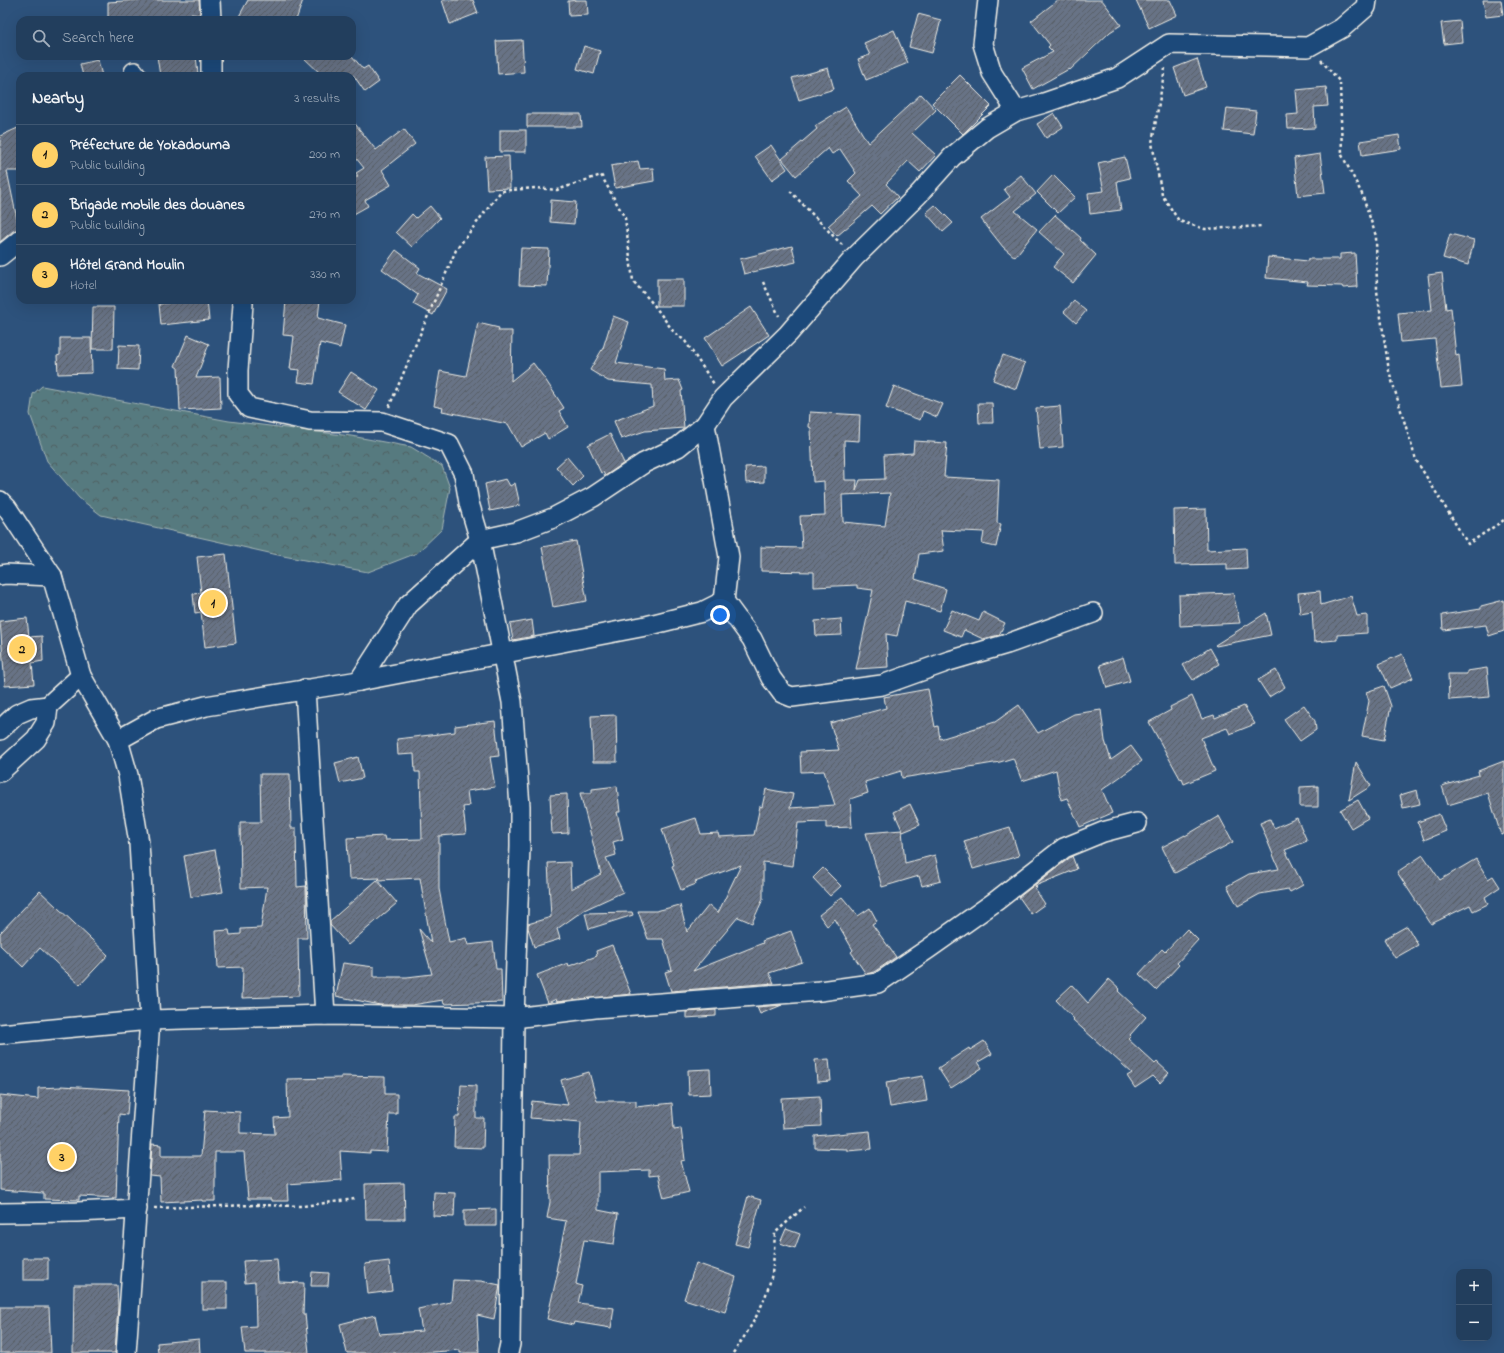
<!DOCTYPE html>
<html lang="en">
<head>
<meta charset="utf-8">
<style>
	body { margin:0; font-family:"Indie Flower",sans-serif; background:#2e4966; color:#f1f3f6 }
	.controls { position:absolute; right:12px; bottom:12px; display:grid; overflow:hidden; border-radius:8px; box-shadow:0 4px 16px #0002 }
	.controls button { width:36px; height:36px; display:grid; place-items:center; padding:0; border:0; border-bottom:1px solid #3f5772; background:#223e5d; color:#f1f3f6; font:20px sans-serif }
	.you { position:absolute; left:720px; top:615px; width:14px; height:14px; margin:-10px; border:3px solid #fff; border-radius:50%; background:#1a73e8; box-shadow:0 0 0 6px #1a73e833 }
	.badge { display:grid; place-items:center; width:26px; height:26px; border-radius:50%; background:#ffd166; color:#111; font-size:13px; font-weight:700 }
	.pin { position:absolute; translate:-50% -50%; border:2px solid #fff; box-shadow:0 1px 4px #0006 }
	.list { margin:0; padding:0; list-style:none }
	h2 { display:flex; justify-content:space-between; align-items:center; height:52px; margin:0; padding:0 16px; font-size:17px }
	h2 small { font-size:13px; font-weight:400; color:#a2aebc }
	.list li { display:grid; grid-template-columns:26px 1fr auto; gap:12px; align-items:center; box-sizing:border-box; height:60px; padding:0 16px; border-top:1px solid #3f5772 }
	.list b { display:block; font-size:15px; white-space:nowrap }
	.list p { margin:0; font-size:13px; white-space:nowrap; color:#a2aebc }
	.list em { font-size:13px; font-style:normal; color:#a2aebc }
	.icon { flex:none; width:22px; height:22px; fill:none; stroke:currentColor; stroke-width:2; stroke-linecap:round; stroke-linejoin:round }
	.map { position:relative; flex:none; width:1504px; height:1353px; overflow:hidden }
	.search { position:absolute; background:#223e5d; box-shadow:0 4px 16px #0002; left:16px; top:16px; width:340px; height:44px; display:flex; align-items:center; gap:10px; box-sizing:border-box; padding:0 14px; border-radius:12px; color:#a2aebc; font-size:15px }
	.panel { position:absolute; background:#223e5d; box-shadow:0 4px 16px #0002; left:16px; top:72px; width:340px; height:232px; border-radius:12px }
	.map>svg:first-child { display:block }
</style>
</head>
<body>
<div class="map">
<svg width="1504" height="1353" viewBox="0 0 1504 1353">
	<defs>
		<pattern id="forest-crowns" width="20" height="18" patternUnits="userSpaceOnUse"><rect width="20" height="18" fill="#577a7f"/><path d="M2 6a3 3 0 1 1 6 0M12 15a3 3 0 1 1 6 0" fill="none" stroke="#506162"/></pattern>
		<pattern id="building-hatch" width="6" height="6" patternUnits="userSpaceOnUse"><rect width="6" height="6" fill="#677386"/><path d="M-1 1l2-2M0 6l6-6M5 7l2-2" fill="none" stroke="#585e66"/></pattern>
	</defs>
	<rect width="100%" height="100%" fill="#2d527c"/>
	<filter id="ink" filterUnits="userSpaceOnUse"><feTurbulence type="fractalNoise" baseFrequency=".025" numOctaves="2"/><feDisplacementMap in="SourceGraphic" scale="8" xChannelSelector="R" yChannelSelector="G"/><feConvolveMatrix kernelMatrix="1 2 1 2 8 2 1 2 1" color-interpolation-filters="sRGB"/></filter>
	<g filter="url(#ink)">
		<polygon fill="url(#forest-crowns)" stroke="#a6b6b4" points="42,386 229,421 351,436 411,447 442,466 450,488 442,529 417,553 368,572 278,555 101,515 79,498 47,461 30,414 33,394"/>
		<g fill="url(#building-hatch)" stroke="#f4f1e8" fill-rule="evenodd">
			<polygon points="138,0 199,0 200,15 191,14 191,20 108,20 108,2"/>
			<polygon points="248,0 303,0 296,20 237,20"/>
			<polygon points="442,0 473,0 478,13 450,24"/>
			<polygon points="577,0 587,0 588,15 569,16 568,1"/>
			<polygon points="1058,0 1102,0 1121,25 1110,32 1070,70 1069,69 1033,89 1022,68 1053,52 1048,47 1050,45 1031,21"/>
			<polygon points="1136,0 1170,0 1177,15 1149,28"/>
			<polygon points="1483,0 1501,0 1503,15 1486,17"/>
			<polygon points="918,14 941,20 932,53 909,47"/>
			<polygon points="1460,21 1462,42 1444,44 1441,23"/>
			<polygon points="894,30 908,63 866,80 858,59 870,55 864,43"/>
			<polygon points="522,40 524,72 498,74 496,41"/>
			<polygon points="584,46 600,51 594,74 577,69"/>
			<polygon points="157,56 196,56 198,74 179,76 160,76"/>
			<polygon points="302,56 352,56 363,69 368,66 379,82 365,92 354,76 323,76"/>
			<polygon points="1197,59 1206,87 1183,95 1174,68"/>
			<polygon points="98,60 102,76 83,76 80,64"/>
			<polygon points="828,68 834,89 799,100 792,78"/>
			<polygon points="960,75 991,106 963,134 932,103"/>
			<polygon points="1326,87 1328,106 1314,107 1315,128 1288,129 1287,115 1298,114 1296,90"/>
			<polygon points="921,94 936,110 912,133 936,155 920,172 908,161 886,184 898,197 880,214 872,206 837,236 828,226 862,196 848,181 856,173 840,149 832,154 828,148 796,176 782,159 817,129 815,126 846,107 868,143"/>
			<polygon points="1227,108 1256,111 1253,134 1224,131"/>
			<polygon points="1054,113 1063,127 1046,138 1037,124"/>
			<polygon points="527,114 581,114 582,127 527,127"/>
			<polygon points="352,120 376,150 404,129 415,144 382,170 391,185 365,200 368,206 352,215 352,177 353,179 358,176 356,173 364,168 352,153"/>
			<polygon points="20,127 20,171 7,171 19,229 13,231 0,242 0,136"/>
			<rect x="500" y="130" width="26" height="22"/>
			<polygon points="1399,135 1401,149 1362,155 1360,141"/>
			<polygon points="771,145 787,169 772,180 755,156"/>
			<polygon points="1320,154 1325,193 1298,196 1294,158"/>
			<polygon points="509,156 510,188 487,189 485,157"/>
			<polygon points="1125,157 1130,178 1117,181 1121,210 1090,214 1088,193 1104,191 1098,163"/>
			<polygon points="638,161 640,169 653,168 654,181 615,188 611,166"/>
			<polygon points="1021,175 1036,194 1015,211 1037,229 1015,257 1003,247 981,219 1010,197 1004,189"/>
			<polygon points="1053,175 1075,197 1058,213 1037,192"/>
			<polygon points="551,200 576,202 574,224 550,222"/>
			<polygon points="935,205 953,223 943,232 926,213"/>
			<polygon points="430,206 440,218 412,247 396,232 412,214 416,218"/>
			<polygon points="1055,215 1081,238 1080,240 1096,255 1073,283 1053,267 1064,254 1039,232"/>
			<polygon points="1450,234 1474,240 1468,265 1443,258"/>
			<polygon points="792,246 796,262 744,274 740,259"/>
			<polygon points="521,248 549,249 547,286 519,285"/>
			<polygon points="396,250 420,268 417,273 447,289 433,315 413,304 418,295 382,269"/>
			<polygon points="1355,253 1357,287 1343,288 1342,286 1307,285 1308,282 1266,278 1268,257 1308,261 1308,259 1340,259 1340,254"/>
			<polygon points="1442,273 1446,309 1451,308 1456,356 1459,355 1462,386 1441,388 1435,339 1401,342 1398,313 1432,310 1428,275"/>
			<rect x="657" y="279" width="27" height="27"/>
			<polygon points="191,300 207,300 209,320 161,325 159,304"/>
			<polygon points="286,300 320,300 318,318 345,325 340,348 320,343 314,384 298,382 300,370 290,369 294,336 283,335"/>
			<polygon points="1074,301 1086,311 1076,323 1064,312"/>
			<polygon points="93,307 114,307 113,349 92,349"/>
			<polygon points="751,307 769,335 722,366 705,338"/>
			<polygon points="613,316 629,322 616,363 664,369 665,381 679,380 683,390 681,391 684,428 645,431 621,439 614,421 653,406 652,385 608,381 590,370 603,348"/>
			<polygon points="478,323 499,328 498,331 512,331 511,381 533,363 545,379 564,408 559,411 568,427 548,439 545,433 521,447 508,424 442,411 443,408 434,406 440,371 466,376"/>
			<polygon points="188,335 209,344 196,378 220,377 221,408 180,410 178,368 175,366"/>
			<polygon points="60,338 91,338 92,373 58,374 57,356 60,355"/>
			<polygon points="119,345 139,346 138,370 118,369"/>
			<polygon points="1003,355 1025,363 1016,389 993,380"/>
			<polygon points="351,372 379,390 366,410 338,392"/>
			<polygon points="894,386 943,404 937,417 923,411 920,420 886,408"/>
			<polygon points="978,403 992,403 993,423 979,423"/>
			<polygon points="1060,406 1063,447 1040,449 1036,408"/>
			<path d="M 810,412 L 860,415 L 859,441 L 844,440 L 845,480 L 857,480 L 856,491 L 860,480 L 885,479 L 884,455 L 913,453 L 914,441 L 947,443 L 944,477 L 999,480 L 997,523 L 1001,524 L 996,547 L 982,544 L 984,532 L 941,530 L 944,551 L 919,554 L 915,579 L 946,589 L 940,611 L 905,601 L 897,636 L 886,634 L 888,667 L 856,669 L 873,590 L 857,588 L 857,585 L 814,587 L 814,572 L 761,571 L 761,547 L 802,548 L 800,516 L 825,515 L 824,481 L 813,482 L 811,428 L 809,427 ZM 890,493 L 885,526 L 843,522 L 842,495 Z"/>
			<polygon points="610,434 624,463 605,476 603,472 601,473 588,445"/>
			<polygon points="567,457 583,476 573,486 556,467"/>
			<polygon points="764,466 764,482 746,483 745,467"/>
			<polygon points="506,479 510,486 515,483 520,505 490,511 485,484"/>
			<polygon points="1206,509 1207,550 1246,548 1247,569 1227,570 1227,564 1175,565 1174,510"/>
			<polygon points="576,541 587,601 553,607 542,547"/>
			<polygon points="226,554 236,643 205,647 201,612 195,613 193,594 201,593 197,557"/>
			<polygon points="1320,591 1321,605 1351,596 1357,616 1367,615 1367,633 1337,635 1337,640 1314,642 1312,612 1300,614 1298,593"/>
			<polygon points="1233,593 1240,623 1180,626 1179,595"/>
			<polygon points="1504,600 1504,631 1489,636 1486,625 1443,630 1442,615 1481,609 1481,606"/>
			<polygon points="952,610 979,621 983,612 1005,623 999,635 983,639 964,630 961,637 943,630"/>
			<polygon points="1266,613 1271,635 1216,646 1215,645"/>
			<polygon points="27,618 29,637 42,636 43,661 32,663 34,684 5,686 0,621"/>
			<polygon points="841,619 842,635 816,636 815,621"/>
			<polygon points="532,620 534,636 513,640 510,624"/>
			<polygon points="1210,648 1219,664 1193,680 1183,665"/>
			<polygon points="1402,654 1413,678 1390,688 1379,664"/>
			<polygon points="1123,657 1130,681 1107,688 1100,665"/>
			<polygon points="1487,668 1490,697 1449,700 1448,674 1467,674 1467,671"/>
			<polygon points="1276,670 1285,687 1269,697 1258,680"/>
			<polygon points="1384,686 1391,706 1384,740 1362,736 1369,701 1366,692"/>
			<polygon points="928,689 935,727 938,726 940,739 995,722 1019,705 1038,733 1074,714 1101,710 1105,741 1111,760 1131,746 1142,761 1102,790 1112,813 1080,827 1067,798 1061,800 1056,770 1022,781 1013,758 1000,762 902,778 901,771 865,782 868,793 850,799 852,827 826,828 826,822 798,823 793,866 763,862 763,899 752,923 738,917 693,971 763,943 762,941 791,931 802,962 769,973 774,983 671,991 665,972 672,970 663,939 648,939 638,911 656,911 680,905 687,932 709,905 718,913 741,865 695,882 696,884 681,890 672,866 674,865 662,829 696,818 701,834 718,833 719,837 754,835 760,806 762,807 766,789 793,794 790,808 835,805 824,771 801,772 800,752 839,750 830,723 886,708 884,697"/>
			<polygon points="1192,696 1202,719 1214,715 1215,718 1244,706 1255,724 1230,734 1227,728 1201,738 1215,771 1184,784 1182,779 1181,780 1149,722 1171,710 1170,707"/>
			<polygon points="1304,705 1315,721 1316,730 1300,741 1284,719"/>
			<polygon points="616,715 617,762 593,762 591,716"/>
			<polygon points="495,721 499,756 490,757 495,787 467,791 469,806 463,807 466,834 439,836 439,889 449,942 466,938 468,945 493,942 496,969 501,969 502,1002 444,1004 443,1000 412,1005 380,1005 336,996 343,963 374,967 374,977 407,977 432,974 419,929 431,943 420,878 378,880 380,878 349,879 347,838 384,836 385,840 422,839 420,772 415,772 414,754 398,755 397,739 455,732 455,726"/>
			<polygon points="358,757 363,778 340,783 335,763"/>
			<polygon points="1504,761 1504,834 1501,835 1488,793 1448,805 1442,786 1479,775 1478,771"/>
			<polygon points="1356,762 1371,786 1349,800"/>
			<polygon points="260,774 290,774 291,828 296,828 297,887 306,886 307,938 298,938 299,996 242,998 243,967 218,968 216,931 229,930 230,935 241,934 241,929 261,928 267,887 241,888 240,822 261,822"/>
			<polygon points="617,786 620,812 617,812 623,839 613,842 616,855 606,858 623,892 584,910 557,929 560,939 534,947 528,928 528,924 551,917 548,863 570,862 571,889 601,874 580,793 592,793 592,789"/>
			<polygon points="1318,786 1318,807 1300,807 1300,787"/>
			<polygon points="1417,790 1420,804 1403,808 1400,795"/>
			<polygon points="567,794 568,833 552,834 550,795"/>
			<polygon points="1358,800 1368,818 1351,828 1340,810"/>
			<polygon points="910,804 920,825 903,832 894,812"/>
			<polygon points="1439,814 1446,831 1424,840 1418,822"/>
			<polygon points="1219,816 1233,842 1175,873 1162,847 1185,835 1185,836"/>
			<polygon points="1297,818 1307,841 1285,850 1303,885 1290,892 1288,889 1260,894 1238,906 1227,886 1249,874 1279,869 1260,823 1270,819 1274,828"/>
			<polygon points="1010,827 1019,856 973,869 964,841"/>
			<polygon points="902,830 905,863 935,855 941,881 922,886 919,876 882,887 866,833"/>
			<polygon points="215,850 223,892 191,897 184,856"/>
			<polygon points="1423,855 1440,880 1476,859 1488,879 1493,876 1500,887 1485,897 1488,904 1473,911 1470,905 1431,924 1397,872"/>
			<polygon points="1072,856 1077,869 1035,886 1037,888 1035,889 1045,904 1031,914 1019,897"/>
			<polygon points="823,868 841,886 830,896 813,878"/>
			<polygon points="377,880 397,903 348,945 330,925 330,921"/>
			<polygon points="40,891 108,955 80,985 40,948 23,967 0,945 0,933"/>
			<polygon points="842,897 858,916 870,908 877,921 872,924 896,957 874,972 866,974 851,952 853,950 835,919 827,926 819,915"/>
			<polygon points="632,912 633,915 589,929 585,913"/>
			<polygon points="1407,926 1418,945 1395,958 1384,939"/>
			<polygon points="1187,929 1198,940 1177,963 1179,965 1156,990 1139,974 1162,949 1165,952"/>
			<polygon points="612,945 631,994 557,1002 556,999 548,1003 537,975 568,963 569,966 597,956 596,951"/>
			<polygon points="1109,979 1120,989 1118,991 1146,1017 1130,1035 1131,1036 1128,1039 1155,1064 1157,1062 1169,1073 1160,1083 1153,1076 1135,1088 1127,1076 1132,1073 1073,1020 1074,1019 1056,1000 1072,985 1088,1003"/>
			<polygon points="782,1005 760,1014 757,1007"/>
			<polygon points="716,1010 716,1016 686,1018 686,1012"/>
			<polygon points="984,1041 992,1054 978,1062 982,1068 951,1088 938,1068 969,1048 970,1050"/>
			<polygon points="829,1059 831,1081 817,1082 815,1060"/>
			<polygon points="710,1069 711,1094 689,1095 688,1070"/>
			<polygon points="589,1072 597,1101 636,1101 636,1107 672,1103 674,1129 681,1128 685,1160 681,1161 689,1192 664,1198 658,1175 649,1176 649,1170 598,1172 598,1210 618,1214 614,1244 584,1240 576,1284 582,1286 578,1303 614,1308 611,1328 574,1322 573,1325 547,1319 558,1271 556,1271 566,1221 547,1218 550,1202 549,1155 579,1155 581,1122 530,1118 532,1101 568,1105 561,1080"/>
			<polygon points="341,1076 385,1077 385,1094 397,1094 397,1114 389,1114 387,1152 370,1151 370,1153 340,1151 342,1180 287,1184 288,1201 271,1201 271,1199 248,1199 244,1152 215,1152 215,1201 202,1201 202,1200 161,1202 160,1177 150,1176 152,1144 161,1145 161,1156 201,1156 205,1110 240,1112 240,1133 275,1134 274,1118 288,1117 287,1079 341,1078"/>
			<polygon points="923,1076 927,1101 890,1107 886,1082"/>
			<polygon points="461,1085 476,1086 476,1118 484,1118 483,1148 454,1147 455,1117 459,1117"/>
			<polygon points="61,1086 129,1090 127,1115 119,1114 116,1198 79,1196 79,1200 44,1199 44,1193 0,1190 0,1095 38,1099 38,1088 61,1087"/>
			<polygon points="820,1096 821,1126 783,1128 781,1098"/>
			<polygon points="870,1131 872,1149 847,1151 847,1149 815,1148 815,1136"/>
			<polygon points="404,1183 405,1219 366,1219 365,1184"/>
			<polygon points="434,1192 455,1193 454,1217 433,1216"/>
			<polygon points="748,1196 761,1200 748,1247 735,1244"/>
			<polygon points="496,1209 496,1226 464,1226 464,1210"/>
			<polygon points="786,1229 800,1234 795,1248 780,1243"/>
			<rect x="23" y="1258" width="25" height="22"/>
			<polygon points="277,1259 279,1282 304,1283 303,1314 305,1314 309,1353 245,1353 242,1327 256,1326 255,1282 245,1283 243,1261"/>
			<polygon points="389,1261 392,1291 368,1294 365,1264"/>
			<polygon points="696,1263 736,1277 725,1312 684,1299"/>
			<polygon points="312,1272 329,1273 328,1286 311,1286"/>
			<polygon points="453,1280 481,1281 500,1285 494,1319 477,1315 479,1353 460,1353 460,1350 420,1353 347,1353 340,1324 375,1315 379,1334 422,1331 418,1309 451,1302"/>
			<rect x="202" y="1282" width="25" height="27"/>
			<polygon points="74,1285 117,1285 118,1306 115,1353 73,1353"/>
			<polygon points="0,1307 49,1307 51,1353 0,1353"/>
			<polygon points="199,1339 200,1353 158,1353 157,1343"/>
		</g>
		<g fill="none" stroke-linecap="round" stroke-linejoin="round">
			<g stroke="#f4f1e8" stroke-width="22">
				<g id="minor">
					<polyline points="210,0 211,20"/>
					<polyline points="988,0 983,44 992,73 1016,111"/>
					<polyline points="211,56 211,76"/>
					<polyline points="134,72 137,76"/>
					<polyline points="0,256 20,240"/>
					<polyline points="242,300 243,304 238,370 238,394 249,408 310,421 382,422 449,444 464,474 469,503 480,540 516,532 553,518 593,497 644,463 678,447 705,425 723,398 788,334 854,258 918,195 952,157 987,128 1016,111 1044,103 1117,78 1169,44 1308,47 1342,28 1366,7 1367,0"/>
					<polyline points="0,501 7,508 52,576 81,676 118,740 128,775 139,843 150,1020 126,1353"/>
					<polyline points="480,540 512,702 520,806 520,847 514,1018 510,1344 508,1353"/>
					<polyline points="0,575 6,574 52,576"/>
					<polyline points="724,601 752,639 771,678 782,693 792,697 882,685 949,661 1007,644 1093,613"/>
					<polyline points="359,681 408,605 480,540"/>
					<polyline points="305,689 325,1015"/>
					<polyline points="0,730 17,714 31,708 48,706 81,676"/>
					<polyline points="118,740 156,719 206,706 359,681 646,626 702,612 724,601 729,557 705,425"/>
					<polyline points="0,772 36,739 46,723 48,706"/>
					<polyline points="0,1034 150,1020 325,1015 514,1018 595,1008 820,991 878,983 928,949 996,901 1064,848 1103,832 1137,823"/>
					<polyline points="0,1213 77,1212 137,1209"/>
				</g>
			</g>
			<g stroke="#f4f1e8" stroke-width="2.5" stroke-dasharray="3 3" stroke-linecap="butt">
				<polyline points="1321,60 1340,82 1342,155 1362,194 1376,236 1377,291 1389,371 1416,460 1468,544 1504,520"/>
				<polyline points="1165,68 1152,143 1162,195 1179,221 1205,229 1263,226"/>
				<polyline points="790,191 843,246"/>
				<polyline points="763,282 779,316"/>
				<polyline points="389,407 456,250 501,191 535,188 557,190 601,175 625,218 633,281 654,305 673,331 685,341 714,384"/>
				<polyline points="154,1208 255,1205 303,1206 355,1199"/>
				<path d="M 733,1353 C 751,1328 766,1303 772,1273 C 774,1260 774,1246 775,1233 L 804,1207"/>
			</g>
			<use href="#minor" stroke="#1f4a7a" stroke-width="19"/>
		</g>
	</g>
</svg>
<div class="controls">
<button>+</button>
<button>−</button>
</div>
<div class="you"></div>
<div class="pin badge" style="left:213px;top:603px">1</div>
<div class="pin badge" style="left:22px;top:649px">2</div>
<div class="pin badge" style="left:62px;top:1157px">3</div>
<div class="search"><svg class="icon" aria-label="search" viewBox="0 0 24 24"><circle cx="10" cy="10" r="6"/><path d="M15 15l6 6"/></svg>Search here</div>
<section class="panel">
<h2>Nearby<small>3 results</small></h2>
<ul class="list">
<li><span class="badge">1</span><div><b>Préfecture de Yokadouma</b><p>Public building</p></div><em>200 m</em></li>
<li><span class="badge">2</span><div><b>Brigade mobile des douanes</b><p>Public building</p></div><em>270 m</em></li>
<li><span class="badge">3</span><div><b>Hôtel Grand Moulin</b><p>Hotel</p></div><em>330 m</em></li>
</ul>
</section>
</div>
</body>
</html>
